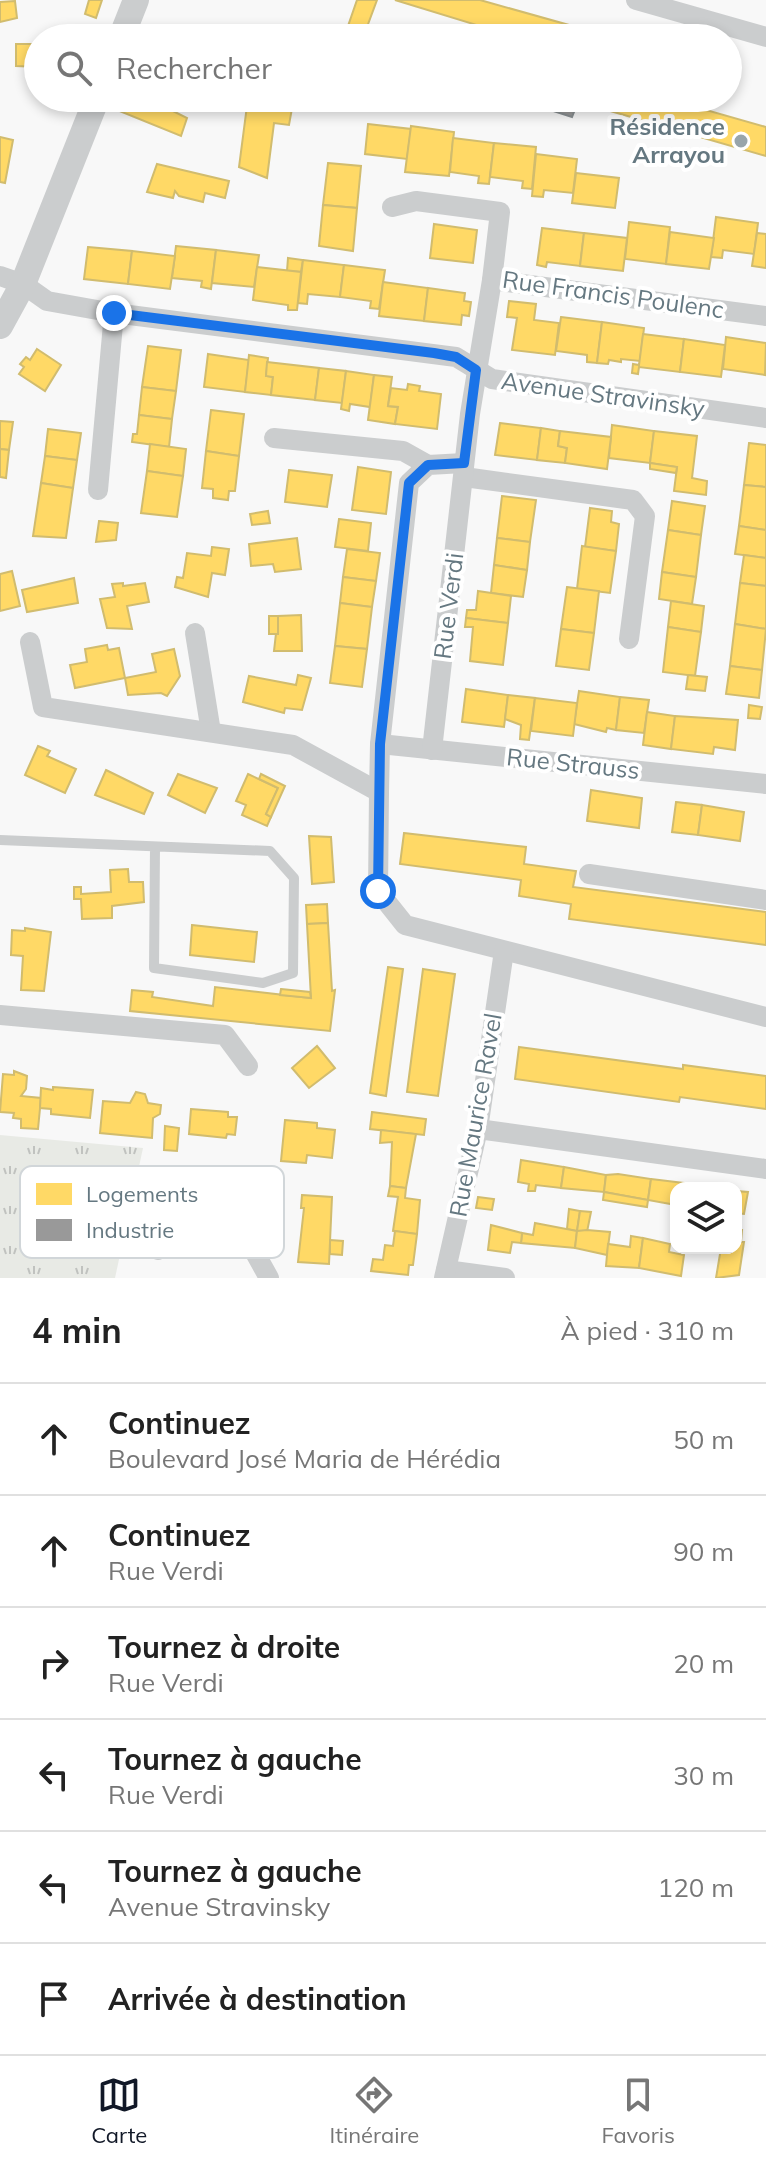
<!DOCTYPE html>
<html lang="fr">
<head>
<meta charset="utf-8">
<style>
	body { margin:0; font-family:Mulish,sans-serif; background:#f6f6f6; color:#222 }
	.controls { position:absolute; right:24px; bottom:24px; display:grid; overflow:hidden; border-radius:16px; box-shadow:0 4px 12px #0003 }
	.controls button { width:72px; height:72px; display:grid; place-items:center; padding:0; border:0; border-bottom:2px solid #e0e0e0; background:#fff; color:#222; font:40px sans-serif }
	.stop { position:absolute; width:24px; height:24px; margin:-18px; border:6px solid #1a73e8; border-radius:50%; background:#fff }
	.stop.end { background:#1a73e8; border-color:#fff; box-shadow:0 2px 8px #0008 }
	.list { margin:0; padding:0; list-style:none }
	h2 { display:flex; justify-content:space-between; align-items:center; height:104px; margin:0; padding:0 32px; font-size:34px }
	h2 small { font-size:26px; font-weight:400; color:#767676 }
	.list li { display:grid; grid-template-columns:52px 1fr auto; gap:24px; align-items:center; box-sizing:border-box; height:112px; padding:0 32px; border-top:2px solid #e0e0e0 }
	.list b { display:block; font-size:30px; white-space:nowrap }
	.list p { margin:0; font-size:26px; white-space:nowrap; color:#767676 }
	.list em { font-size:26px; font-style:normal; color:#767676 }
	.icon { flex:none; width:44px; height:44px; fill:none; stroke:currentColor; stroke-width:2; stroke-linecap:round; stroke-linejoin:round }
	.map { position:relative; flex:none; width:766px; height:1278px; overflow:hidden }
	.search { position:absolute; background:#fff; box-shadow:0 4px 12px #0003; left:24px; right:24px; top:24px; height:88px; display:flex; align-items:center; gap:20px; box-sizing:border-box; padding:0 28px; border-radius:44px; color:#767676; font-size:30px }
	.sheet { height:776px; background:#fff }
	nav { display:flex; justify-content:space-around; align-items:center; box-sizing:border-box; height:112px; border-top:2px solid #e0e0e0; background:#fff; font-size:22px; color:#767676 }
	nav a { display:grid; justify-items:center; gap:4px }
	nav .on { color:#111827 }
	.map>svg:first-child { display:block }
</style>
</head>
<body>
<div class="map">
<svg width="766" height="1278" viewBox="0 0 766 1278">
	<defs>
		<pattern id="grass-tufts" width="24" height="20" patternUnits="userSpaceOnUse" patternTransform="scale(2)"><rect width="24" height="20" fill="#e8eae5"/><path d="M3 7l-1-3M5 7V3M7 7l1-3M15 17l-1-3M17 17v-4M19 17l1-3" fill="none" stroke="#c0c2bf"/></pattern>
	</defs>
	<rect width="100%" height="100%" fill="#f8f8f8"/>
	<polygon fill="url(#grass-tufts)" points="0,1135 143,1148 115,1278 0,1278"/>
	<g fill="#ffd966" stroke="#d1bc6e" stroke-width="2">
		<polygon points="89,0 102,0 96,18 85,14"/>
		<polygon points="357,0 377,0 364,35 347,29"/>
		<polygon points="395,0 480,0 594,32 592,38 519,38"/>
		<polygon points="15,1 17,18 0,22 0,2"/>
		<polygon points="16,44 38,44 38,67 16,66"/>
		<polygon points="116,98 147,98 187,118 181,136 112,108"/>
		<polygon points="248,98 283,98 282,102 293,103 289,125 274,123 267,178 239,167"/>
		<polygon points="317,98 345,98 341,110 316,102"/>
		<polygon points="603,98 664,98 766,127 766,156 600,108"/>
		<polygon points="368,124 411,129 407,159 365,154"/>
		<polygon points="411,126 454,132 449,176 405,172"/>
		<polygon points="0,137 13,140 5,183 0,182"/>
		<polygon points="453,138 494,143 489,184 478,183 479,176 450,172"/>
		<polygon points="494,143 536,147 532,189 522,188 523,181 490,177"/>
		<polygon points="536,154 577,159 573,193 544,190 543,197 532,196"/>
		<polygon points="328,163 361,166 357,208 323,205"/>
		<polygon points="157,164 229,181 225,198 205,193 203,202 179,196 175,191 173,198 147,192"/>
		<polygon points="576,173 619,178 615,208 572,203"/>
		<polygon points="323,205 357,208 353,251 319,246"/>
		<polygon points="716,217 758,223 754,254 723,250 722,258 711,257"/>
		<polygon points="629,222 670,227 666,264 625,259"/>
		<polygon points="434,224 477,230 473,263 430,258"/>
		<polygon points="542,228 584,233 580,266 547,262 546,267 537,265"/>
		<polygon points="670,232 714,238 709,269 666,264"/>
		<polygon points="584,233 627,238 623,271 580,266"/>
		<polygon points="757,233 766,234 766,268 752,266"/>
		<polygon points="176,246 216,250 211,289 201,287 202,281 172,278"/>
		<polygon points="88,247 132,251 128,284 84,279"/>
		<polygon points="216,250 259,255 254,287 212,283"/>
		<polygon points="132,251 175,256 170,289 128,284"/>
		<polygon points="288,258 303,260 301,272 287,271"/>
		<polygon points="303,260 344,265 340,297 308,294 307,304 298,303"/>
		<polygon points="344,265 385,270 379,309 370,308 371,301 340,297"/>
		<polygon points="257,267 301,272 297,310 288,310 288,305 253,300"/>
		<polygon points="383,282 428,288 424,321 379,316"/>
		<polygon points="428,288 465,293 464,301 471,302 469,316 462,315 461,325 424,321"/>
		<polygon points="509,301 536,304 534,320 559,323 555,355 512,350 517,318 507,317"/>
		<polygon points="561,317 602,322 597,363 587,362 587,355 556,351"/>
		<polygon points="602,322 644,328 640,361 621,359 621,362 609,360 608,364 597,363"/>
		<polygon points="643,334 684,339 680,372 639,367 638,374 632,373 633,364 639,365"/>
		<polygon points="726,337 766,343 765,375 723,369"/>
		<polygon points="684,339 725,345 721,377 680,372"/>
		<polygon points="148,346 181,350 176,391 142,387"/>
		<polygon points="37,349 61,365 45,391 19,374 24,367 20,364 26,357 30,360"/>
		<polygon points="208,354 249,360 245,392 204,387"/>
		<polygon points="249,355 268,358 266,376 273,377 271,395 245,392"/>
		<polygon points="267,362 319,368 315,400 271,395 273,377 266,376"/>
		<polygon points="319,368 346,371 342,403 315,400"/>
		<polygon points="346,371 374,375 370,407 350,404 349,411 341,409"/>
		<polygon points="374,375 392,377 388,406 398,407 395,424 368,420"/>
		<polygon points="408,384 420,386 419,391 441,394 437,429 395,424 398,407 388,406 391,388 407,390"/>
		<polygon points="142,387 176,391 172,419 139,415"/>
		<polygon points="211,410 244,414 239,456 206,451"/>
		<polygon points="139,415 172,419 169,447 132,442 133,434 137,434"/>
		<polygon points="0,421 13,422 9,450 0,449"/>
		<polygon points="500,423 541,428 537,460 495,455"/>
		<polygon points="612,425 654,431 650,463 609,458"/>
		<polygon points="541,428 560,431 558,446 567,448 565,463 537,460"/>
		<polygon points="48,429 81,433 77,460 45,456"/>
		<polygon points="560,431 611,437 607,469 565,463 567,448 558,446"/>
		<polygon points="654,431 697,436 692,478 707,481 706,495 674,491 677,467 650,463"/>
		<polygon points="749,443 766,445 766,487 744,485"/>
		<polygon points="150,444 186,449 183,476 147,471"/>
		<polygon points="0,449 9,450 6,478 0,477"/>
		<polygon points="206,451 239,456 235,491 229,491 228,500 213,498 213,489 202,488"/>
		<polygon points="45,456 77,460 73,488 41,483"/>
		<polygon points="650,463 677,467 676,473 650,469"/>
		<polygon points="358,467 391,472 386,514 352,510"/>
		<polygon points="289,470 332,475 327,507 285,502"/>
		<polygon points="147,471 183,476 177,517 141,513"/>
		<polygon points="41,483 73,488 66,538 33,536"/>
		<polygon points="744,485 766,487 766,530 739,526"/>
		<polygon points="502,496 536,500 530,542 497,538"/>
		<polygon points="672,501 705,506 701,535 668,530"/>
		<polygon points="590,508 612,511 611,522 619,524 616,551 585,547"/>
		<polygon points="268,511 270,523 252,525 250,514"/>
		<polygon points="339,519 371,523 368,551 335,547"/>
		<polygon points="99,521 118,523 116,540 96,542"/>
		<polygon points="739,526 766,530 766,558 735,554"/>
		<polygon points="668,530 701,535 696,577 662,572"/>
		<polygon points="297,538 301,569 275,572 273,564 251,566 249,544"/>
		<polygon points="497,538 530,542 527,570 494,565"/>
		<polygon points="582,546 616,551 610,593 577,589"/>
		<polygon points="212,547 229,549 225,575 212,573 208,597 175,587 177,577 183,578 187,553 211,556"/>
		<polygon points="347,549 380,553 376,581 343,577"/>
		<polygon points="744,555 766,558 766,586 740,583"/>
		<polygon points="494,565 527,570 523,597 491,593"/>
		<polygon points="12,571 20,606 0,611 0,574"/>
		<polygon points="662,572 696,577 692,604 659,599"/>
		<polygon points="343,577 376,581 372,607 340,603"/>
		<polygon points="74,578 78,603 27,612 22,590"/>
		<polygon points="123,583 123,586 145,583 149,602 127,606 132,629 107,628 100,599 115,597 112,584"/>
		<polygon points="740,583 766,586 766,629 735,624"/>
		<polygon points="567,587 599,591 594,633 561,629"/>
		<polygon points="478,591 511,596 508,623 466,618 467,610 476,610"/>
		<polygon points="671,601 704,606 701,632 668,627"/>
		<polygon points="340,603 372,607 367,649 335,646"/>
		<polygon points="301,615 302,651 274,651 278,616"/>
		<rect x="269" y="616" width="9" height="18"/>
		<polygon points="466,618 508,623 503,665 470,661 473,627 465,627"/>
		<polygon points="735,624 766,629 762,670 730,666"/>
		<polygon points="668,627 701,632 695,676 663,672"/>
		<polygon points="561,629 594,633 589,670 556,666"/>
		<polygon points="107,645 108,650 119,648 125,678 75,688 70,665 87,662 85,649"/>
		<polygon points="335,646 367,649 362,687 330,683"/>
		<polygon points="174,649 180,676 167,696 161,693 128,695 125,678 156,672 152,654"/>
		<polygon points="730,666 762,670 759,698 726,694"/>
		<polygon points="298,675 311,678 302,710 285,708 284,713 243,702 249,676 296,685"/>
		<polygon points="688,675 707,677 705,691 686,689"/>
		<polygon points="466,689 508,695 504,727 462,722"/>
		<polygon points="579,691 620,697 616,730 607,728 606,732 574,724"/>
		<polygon points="508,695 535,698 529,740 520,739 521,725 505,719"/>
		<polygon points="620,697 649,700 644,733 616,730"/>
		<polygon points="535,698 577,703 573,736 531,731"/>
		<polygon points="749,705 762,707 760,719 748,718"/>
		<polygon points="647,712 675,716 671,749 643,745"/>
		<polygon points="675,716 738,720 735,750 714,747 713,754 671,749"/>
		<polygon points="38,746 50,751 47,756 76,769 65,793 25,775"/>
		<polygon points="106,770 153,793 144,814 95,795"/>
		<polygon points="178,774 217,788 205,813 168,795"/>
		<polygon points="248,774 278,788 266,814 271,817 267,826 242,815 246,805 236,801"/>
		<polygon points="261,774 285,786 271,817 266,814 278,788 259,779"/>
		<polygon points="591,790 642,798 639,828 587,821"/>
		<polygon points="676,802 702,805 698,835 672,832"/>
		<polygon points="702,805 744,812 740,841 698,835"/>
		<polygon points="404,833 526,847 524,864 576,871 573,887 766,912 766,945 569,919 571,904 519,896 521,880 400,864"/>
		<polygon points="309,836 331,837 334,882 312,884"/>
		<polygon points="128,869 129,882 143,882 144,902 112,906 112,918 82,919 81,899 74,899 74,887 81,887 81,894 111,892 110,870"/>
		<polygon points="327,904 328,923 307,924 306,905"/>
		<polygon points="328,923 332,991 335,990 330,1031 130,1011 132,990 153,992 152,997 213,1006 215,987 311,998 307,924"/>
		<polygon points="192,925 257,932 254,962 190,955"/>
		<polygon points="25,928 51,932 44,991 21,990 23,956 11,955 12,930 25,931"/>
		<polygon points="388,967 403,969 386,1096 370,1093"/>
		<polygon points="423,969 455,974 438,1096 407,1092"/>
		<polygon points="281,989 310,992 311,998 280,995"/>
		<polygon points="317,1046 335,1068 309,1088 292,1068"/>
		<polygon points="519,1047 683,1069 683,1065 766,1076 766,1109 680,1097 679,1102 515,1079"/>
		<polygon points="14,1071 27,1076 26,1089 21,1096 41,1098 38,1129 21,1128 21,1119 13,1118 14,1113 0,1112 3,1074 14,1075"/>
		<polygon points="53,1087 93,1090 90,1118 51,1114 51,1109 40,1108 41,1088 53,1090"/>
		<polygon points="136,1092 145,1094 148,1103 161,1105 160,1114 153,1118 152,1138 100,1133 103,1101 130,1103"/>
		<polygon points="191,1109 228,1112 228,1117 237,1117 235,1135 227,1134 226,1138 189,1134"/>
		<polygon points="372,1112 426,1119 424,1135 370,1129"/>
		<polygon points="285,1120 317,1123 317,1128 335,1130 332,1158 307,1155 306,1163 281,1161"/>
		<polygon points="165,1126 179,1128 177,1151 164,1150"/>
		<polygon points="381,1130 416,1134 406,1188 390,1186 392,1142 380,1143"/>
		<polygon points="521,1160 564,1167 561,1188 536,1185 535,1191 528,1191 529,1184 518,1182"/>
		<polygon points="564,1167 606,1175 604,1192 561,1188"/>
		<polygon points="618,1174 651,1179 648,1200 604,1192 606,1175"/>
		<polygon points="651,1179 684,1183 694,1188 676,1188 676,1205 648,1200"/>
		<polygon points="390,1186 406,1188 405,1198 420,1200 417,1234 393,1231 398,1197 388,1196"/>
		<polygon points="736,1191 748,1192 744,1214 736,1213"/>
		<polygon points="604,1192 648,1200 647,1207 603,1200"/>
		<polygon points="302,1195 332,1197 329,1264 298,1262 304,1208 301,1208"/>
		<polygon points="478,1197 494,1199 492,1210 476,1208"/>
		<polygon points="569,1209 580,1211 577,1231 567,1229"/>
		<polygon points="580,1211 591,1212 587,1232 577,1231"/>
		<polygon points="535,1223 577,1231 575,1248 521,1243 522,1233 533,1235"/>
		<polygon points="491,1225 522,1233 521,1243 512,1242 510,1253 488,1250"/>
		<polygon points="587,1230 610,1232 607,1255 575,1248 577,1231"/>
		<polygon points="736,1230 742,1230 741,1242 744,1242 739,1275 716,1278 721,1248 736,1248"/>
		<polygon points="395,1231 417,1234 413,1265 409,1265 408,1275 371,1271 373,1259 383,1260 385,1245 393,1246"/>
		<polygon points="631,1236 643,1238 639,1268 606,1266 608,1244 630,1247"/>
		<polygon points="643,1238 670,1244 669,1252 684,1255 681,1276 639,1268"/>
		<polygon points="330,1240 343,1241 342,1255 330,1254"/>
	</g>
	<polygon fill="#999" stroke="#898f92" stroke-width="2" points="513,98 577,98 579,99 572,117"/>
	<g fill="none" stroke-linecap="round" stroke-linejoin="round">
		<polyline stroke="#cbcdce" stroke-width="10" points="0,840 270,851 294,878 293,973 263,983 154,968 155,847"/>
		<g stroke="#cbcdce" stroke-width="20">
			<polyline points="636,0 766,37"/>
			<polyline points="392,207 416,201 500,212 492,280 766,316"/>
			<polyline points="0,276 23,284 47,301 114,313 456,357 492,379 766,418"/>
			<polyline points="274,438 403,451 428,465"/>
			<polyline points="464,463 428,465 409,483 380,744 379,792 378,891 405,925 766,1017"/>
			<polyline points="464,477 633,500 645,516 629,639"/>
			<polyline points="98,490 114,313"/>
			<polyline points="195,633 211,732"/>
			<polyline points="30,642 43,707 293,745 379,792"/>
			<polyline points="380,744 766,784"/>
			<polyline points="432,750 470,414 492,280"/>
			<polyline points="589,874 766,900"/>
			<polyline points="0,1015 225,1035 248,1066"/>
			<polyline points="478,1129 766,1169"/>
			<polyline points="158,1250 191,1235 249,1242 269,1278"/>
			<polyline points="446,1270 505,1278"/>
			<polyline points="444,1278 478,1129 504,951"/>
		</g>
		<g stroke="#cbcdce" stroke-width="26">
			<polyline points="121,38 136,0"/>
			<polyline points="0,326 23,284 97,98"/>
		</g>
	</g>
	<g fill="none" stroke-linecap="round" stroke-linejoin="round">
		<polyline stroke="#1a73e8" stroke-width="10" points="114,313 434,353 456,357 476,370 464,463 428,465 409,483 380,744 378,891"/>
	</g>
	<circle fill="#98a5ab" stroke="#fff" stroke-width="3" cx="741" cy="141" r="8"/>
	<g text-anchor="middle" stroke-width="8" stroke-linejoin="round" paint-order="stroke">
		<g font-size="24" font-weight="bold" fill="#657881" stroke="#fff" text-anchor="end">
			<text x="725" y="135">Résidence<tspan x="725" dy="28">Arrayou</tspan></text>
		</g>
		<g font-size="24" fill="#657881" stroke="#fff">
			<text transform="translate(613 295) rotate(8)" y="8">Rue Francis Poulenc</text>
			<text transform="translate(603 395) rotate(8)" y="8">Avenue Stravinsky</text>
			<text transform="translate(449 606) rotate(-83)" y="8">Rue Verdi</text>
			<text transform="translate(573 764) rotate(6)" y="8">Rue Strauss</text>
			<text transform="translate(476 1115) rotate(-80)" y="8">Rue Maurice Ravel</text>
		</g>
	</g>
	<rect x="20" y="1166" width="264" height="92" rx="12" fill="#fff" stroke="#d1d6d9" stroke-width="2"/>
	<rect x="36" y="1183" width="36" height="22" fill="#ffd966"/>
	<rect x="36" y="1219" width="36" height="22" fill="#999"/>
	<g font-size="22" fill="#657881">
		<text x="86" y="1202">Logements</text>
		<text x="86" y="1238">Industrie</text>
	</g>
</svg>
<div class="controls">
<button><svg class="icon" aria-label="layers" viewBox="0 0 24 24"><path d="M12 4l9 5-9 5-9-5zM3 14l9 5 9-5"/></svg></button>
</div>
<div class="stop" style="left:378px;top:891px"></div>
<div class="stop end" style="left:114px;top:313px"></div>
<div class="search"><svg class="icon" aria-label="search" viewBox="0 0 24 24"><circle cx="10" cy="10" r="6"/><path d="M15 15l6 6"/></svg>Rechercher</div>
</div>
<section class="sheet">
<h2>4 min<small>À pied · 310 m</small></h2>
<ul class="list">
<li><svg class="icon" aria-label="ahead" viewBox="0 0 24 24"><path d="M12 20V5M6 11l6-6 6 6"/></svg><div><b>Continuez</b><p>Boulevard José Maria de Hérédia</p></div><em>50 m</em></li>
<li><svg class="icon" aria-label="ahead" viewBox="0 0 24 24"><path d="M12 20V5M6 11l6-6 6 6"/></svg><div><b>Continuez</b><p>Rue Verdi</p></div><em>90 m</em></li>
<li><svg class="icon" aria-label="right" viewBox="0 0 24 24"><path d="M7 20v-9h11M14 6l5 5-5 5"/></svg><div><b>Tournez à droite</b><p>Rue Verdi</p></div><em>20 m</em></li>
<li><svg class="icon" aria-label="left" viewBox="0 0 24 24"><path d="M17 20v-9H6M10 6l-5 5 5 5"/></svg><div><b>Tournez à gauche</b><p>Rue Verdi</p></div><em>30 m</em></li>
<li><svg class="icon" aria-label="left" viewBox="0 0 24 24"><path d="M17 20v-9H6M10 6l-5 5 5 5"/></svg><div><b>Tournez à gauche</b><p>Avenue Stravinsky</p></div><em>120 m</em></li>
<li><svg class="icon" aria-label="arrive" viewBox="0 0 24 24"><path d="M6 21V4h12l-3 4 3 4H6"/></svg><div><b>Arrivée à destination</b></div></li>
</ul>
</section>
<nav>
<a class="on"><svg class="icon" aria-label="map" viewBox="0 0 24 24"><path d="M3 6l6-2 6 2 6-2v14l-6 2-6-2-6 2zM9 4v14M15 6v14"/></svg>Carte</a>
<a><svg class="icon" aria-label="directions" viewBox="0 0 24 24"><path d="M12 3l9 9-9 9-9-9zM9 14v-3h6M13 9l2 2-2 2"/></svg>Itinéraire</a>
<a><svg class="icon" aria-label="saved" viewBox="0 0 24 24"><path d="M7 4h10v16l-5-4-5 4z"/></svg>Favoris</a>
</nav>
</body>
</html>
